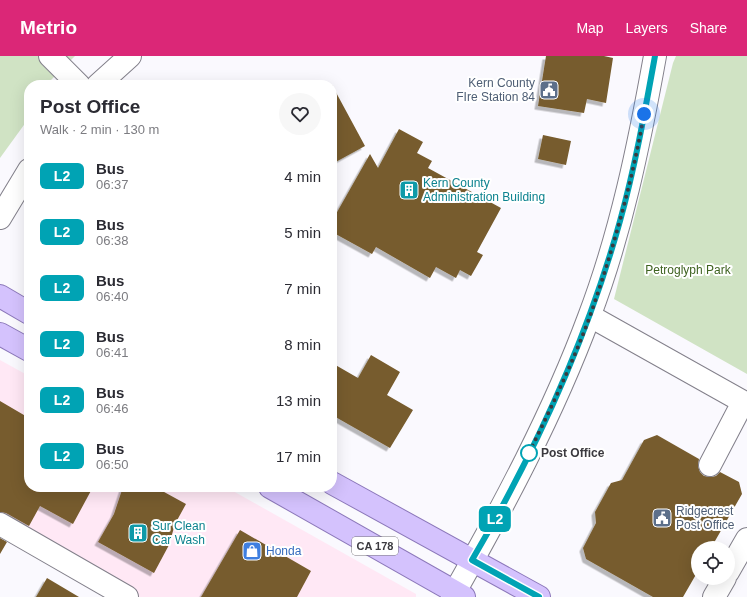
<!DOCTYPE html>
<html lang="en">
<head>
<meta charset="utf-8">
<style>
  body { margin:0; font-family:Arial,sans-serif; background:#f7f7f7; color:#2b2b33; height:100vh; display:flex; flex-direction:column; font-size:15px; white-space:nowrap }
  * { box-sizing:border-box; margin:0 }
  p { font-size:13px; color:#7c7c81 }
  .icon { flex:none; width:22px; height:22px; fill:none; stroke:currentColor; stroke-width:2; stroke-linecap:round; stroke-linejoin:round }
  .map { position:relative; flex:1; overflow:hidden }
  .side { position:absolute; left:24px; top:24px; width:313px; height:412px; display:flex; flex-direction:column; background:#fff; border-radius:16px; box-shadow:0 4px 16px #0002 }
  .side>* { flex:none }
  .badge { padding:0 8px; border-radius:6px; font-size:14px; line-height:26px }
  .buttons { position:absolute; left:691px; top:485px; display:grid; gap:8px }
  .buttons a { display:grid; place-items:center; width:44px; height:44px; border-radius:50%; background:#fff; box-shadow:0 4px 16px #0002; font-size:20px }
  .you { position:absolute; width:20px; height:20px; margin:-10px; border:3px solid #fff; border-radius:50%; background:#1a73e8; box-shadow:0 0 0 6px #1a73e833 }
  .map>.badge { position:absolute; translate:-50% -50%; box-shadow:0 0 0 2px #fff }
  .round { display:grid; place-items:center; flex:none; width:42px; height:42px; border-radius:21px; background:#f7f7f7 }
  .summary { display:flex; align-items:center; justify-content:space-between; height:68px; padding:0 16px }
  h1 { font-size:19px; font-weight:800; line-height:30px }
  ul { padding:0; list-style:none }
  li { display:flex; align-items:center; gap:12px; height:56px; padding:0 16px }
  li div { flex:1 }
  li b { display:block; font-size:15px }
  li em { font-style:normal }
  li .badge { min-width:44px; font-weight:700; text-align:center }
  header { display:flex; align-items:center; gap:24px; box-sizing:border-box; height:56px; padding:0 20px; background:#db2777; color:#fff }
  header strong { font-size:19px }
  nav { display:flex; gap:22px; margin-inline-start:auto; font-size:14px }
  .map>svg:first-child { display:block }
  .commercial { fill:#ffe8f5 }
  .green { fill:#d0e3c4 }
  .building { fill:#775c2d; filter:url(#shadow) }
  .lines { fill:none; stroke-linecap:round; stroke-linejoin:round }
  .minor-casing { stroke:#83808b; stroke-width:24 }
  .major-casing { stroke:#8c78ba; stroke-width:24 }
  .minor { stroke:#fff; stroke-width:22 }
  .major { stroke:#d4c2fd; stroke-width:22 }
  .line-casing { stroke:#fff; stroke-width:9 }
  .line { stroke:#00a3b4; stroke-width:6 }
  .walk { stroke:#3b3a3f; stroke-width:4; stroke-dasharray:0 7.2 }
  .stop-dot { fill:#fff; stroke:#00a3b4; stroke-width:2 }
  .labels { text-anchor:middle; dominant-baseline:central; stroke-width:4; stroke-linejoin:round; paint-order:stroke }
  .shield { fill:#fff; stroke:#767579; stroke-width:1 }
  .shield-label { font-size:11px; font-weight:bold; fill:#3b3a3f }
  .service-label { font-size:12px; fill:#4e5e75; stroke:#fff; text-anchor:end }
  .culture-label { font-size:12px; fill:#0d838f; stroke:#fff; text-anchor:start }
  .park-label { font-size:12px; fill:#3f6321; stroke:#fff }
  .stop-label { font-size:12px; font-weight:bold; fill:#3b3a3f; stroke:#fff; text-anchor:start }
  .shop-label { font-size:12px; fill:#366cbe; stroke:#fff; text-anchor:start }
</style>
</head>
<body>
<header>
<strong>Metrio</strong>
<nav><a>Map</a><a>Layers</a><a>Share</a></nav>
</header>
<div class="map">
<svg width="747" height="541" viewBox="0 0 747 541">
  <defs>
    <filter id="shadow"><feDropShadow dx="-3.5" dy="3.5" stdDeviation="0" flood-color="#0004"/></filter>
  </defs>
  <rect width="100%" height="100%" fill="#faf9fe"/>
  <!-- commercial -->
  <path class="commercial" d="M0,304L29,320V431H226L416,538V541H119L0,474Z"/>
  <!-- green -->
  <path class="green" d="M0,0H75L50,25L53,29H29V62L0,102Z
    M676,0H747V318L614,243L673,7Z"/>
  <!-- building -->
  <path class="building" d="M546,0H604L613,2L606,47L587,43L584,57L538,50Z
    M332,29L365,90L332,108Z
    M399,73L423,86L417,97L432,105L428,112L501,152L477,196L483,199L471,220L460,214L456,222L436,211L430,222L376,191L372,198L332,176V165L370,98L378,112Z
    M543,79L571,85L566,109L538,103Z
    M371,299L400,316L387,339L413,354L390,392L332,359V307L358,322Z
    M0,345L29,362V431H93L73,468L40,450L29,470L6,457L0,456Z
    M657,379L699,403L698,410L700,416L704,420L711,421L716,420L720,416L739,426L742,438L711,492H698V515L683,541H653L586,503L583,492L596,467L595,456L611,427L622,424L644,384Z
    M123,431H155L186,448L175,468L169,489L154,517L98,486L114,458Z
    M240,474L311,515L297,541H201Z
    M0,482L7,486L0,498Z
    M47,522L79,541H36Z"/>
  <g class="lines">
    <defs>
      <path id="minor" d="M50,0L79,29
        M98,29L130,0
        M0,162L29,114
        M590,260L747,348
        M710,409L743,346
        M0,468L127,541
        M728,516L747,483
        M452,541C503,451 553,358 589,261C621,177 639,89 655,0
        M714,541L725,522"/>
      <path id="major" d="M0,240L29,257
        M0,278L29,294
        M332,427L539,541
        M270,431L464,541"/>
    </defs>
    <!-- minor casing -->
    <use href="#minor" class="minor-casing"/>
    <!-- major casing -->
    <use href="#major" class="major-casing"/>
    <!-- minor -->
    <use href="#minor" class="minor"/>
    <!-- major -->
    <use href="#major" class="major"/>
  </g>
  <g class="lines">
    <defs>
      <path id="line" d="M539,541L472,504C534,398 587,284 620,165C635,111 645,55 655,0"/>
    </defs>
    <!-- line casing -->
    <use href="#line" class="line-casing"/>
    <!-- line -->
    <use href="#line" class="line"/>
    <!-- walk -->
    <path class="walk" d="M529,397L526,403C549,356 572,309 590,260C613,194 632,127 644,58"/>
  </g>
  <!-- icons -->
  <defs>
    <symbol id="civic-square" viewBox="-11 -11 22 22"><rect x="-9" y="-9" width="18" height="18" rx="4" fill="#5c6f8a" stroke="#fff"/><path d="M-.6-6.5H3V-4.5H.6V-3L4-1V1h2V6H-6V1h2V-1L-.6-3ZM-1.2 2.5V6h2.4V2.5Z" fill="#fff"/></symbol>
    <symbol id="building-square" viewBox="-11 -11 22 22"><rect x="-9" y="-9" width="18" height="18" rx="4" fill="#0f9aa8" stroke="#fff"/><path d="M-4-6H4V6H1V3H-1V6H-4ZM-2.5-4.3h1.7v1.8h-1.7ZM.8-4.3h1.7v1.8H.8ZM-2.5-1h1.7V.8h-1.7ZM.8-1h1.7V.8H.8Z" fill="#fff"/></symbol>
    <symbol id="shop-square" viewBox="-11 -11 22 22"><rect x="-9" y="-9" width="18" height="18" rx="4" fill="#3f7fe0" stroke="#fff"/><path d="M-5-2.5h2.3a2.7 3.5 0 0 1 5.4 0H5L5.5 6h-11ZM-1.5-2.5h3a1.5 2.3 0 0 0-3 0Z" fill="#fff"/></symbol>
  </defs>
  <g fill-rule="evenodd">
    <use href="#civic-square" x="538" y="23" width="22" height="22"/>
    <use href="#building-square" x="398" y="123" width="22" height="22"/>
    <use href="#civic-square" x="651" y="451" width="22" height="22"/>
    <use href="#building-square" x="127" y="466" width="22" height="22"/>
    <use href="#shop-square" x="241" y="484" width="22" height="22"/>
  </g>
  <!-- markers -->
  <circle class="stop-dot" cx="529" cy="397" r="8"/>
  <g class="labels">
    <!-- shield labels -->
    <rect class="shield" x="352" y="481" width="46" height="18" rx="3"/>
    <g class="shield-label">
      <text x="375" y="490">CA 178</text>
    </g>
    <!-- service labels -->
    <g class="service-label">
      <text x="535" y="27">Kern County<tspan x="535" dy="14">FIre Station 84</tspan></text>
      <text x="676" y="455" text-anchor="start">Ridgecrest<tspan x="676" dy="14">Post Office</tspan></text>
    </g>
    <!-- culture labels -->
    <g class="culture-label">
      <text x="423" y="127">Kern County<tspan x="423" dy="14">Administration Building</tspan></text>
      <text x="152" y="470">Sur Clean<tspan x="152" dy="14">Car Wash</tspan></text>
    </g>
    <!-- park labels -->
    <g class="park-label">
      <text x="688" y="214">Petroglyph Park</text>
    </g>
    <!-- stop labels -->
    <g class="stop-label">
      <text x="541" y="397">Post Office</text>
    </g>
    <!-- shop labels -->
    <g class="shop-label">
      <text x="266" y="495">Honda</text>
    </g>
  </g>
</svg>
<div class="buttons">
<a><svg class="icon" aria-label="locate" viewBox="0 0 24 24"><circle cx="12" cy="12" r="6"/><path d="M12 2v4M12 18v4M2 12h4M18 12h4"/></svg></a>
</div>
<div class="you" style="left:644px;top:58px"></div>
<b class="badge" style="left:495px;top:463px;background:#00a3b4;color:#fff">L2</b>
<section class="side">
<div class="summary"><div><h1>Post Office</h1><p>Walk · 2 min · 130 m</p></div><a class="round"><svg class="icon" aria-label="heart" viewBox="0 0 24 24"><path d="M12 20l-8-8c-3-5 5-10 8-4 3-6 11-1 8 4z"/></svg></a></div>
<ul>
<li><span class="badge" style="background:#00a3b4;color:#fff">L2</span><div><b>Bus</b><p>06:37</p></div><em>4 min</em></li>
<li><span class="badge" style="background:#00a3b4;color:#fff">L2</span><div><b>Bus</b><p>06:38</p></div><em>5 min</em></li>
<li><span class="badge" style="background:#00a3b4;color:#fff">L2</span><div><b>Bus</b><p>06:40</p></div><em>7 min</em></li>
<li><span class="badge" style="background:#00a3b4;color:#fff">L2</span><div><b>Bus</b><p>06:41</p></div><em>8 min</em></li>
<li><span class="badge" style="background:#00a3b4;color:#fff">L2</span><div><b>Bus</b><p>06:46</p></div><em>13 min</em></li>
<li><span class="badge" style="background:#00a3b4;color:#fff">L2</span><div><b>Bus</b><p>06:50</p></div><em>17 min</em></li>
</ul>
</section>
</div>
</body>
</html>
